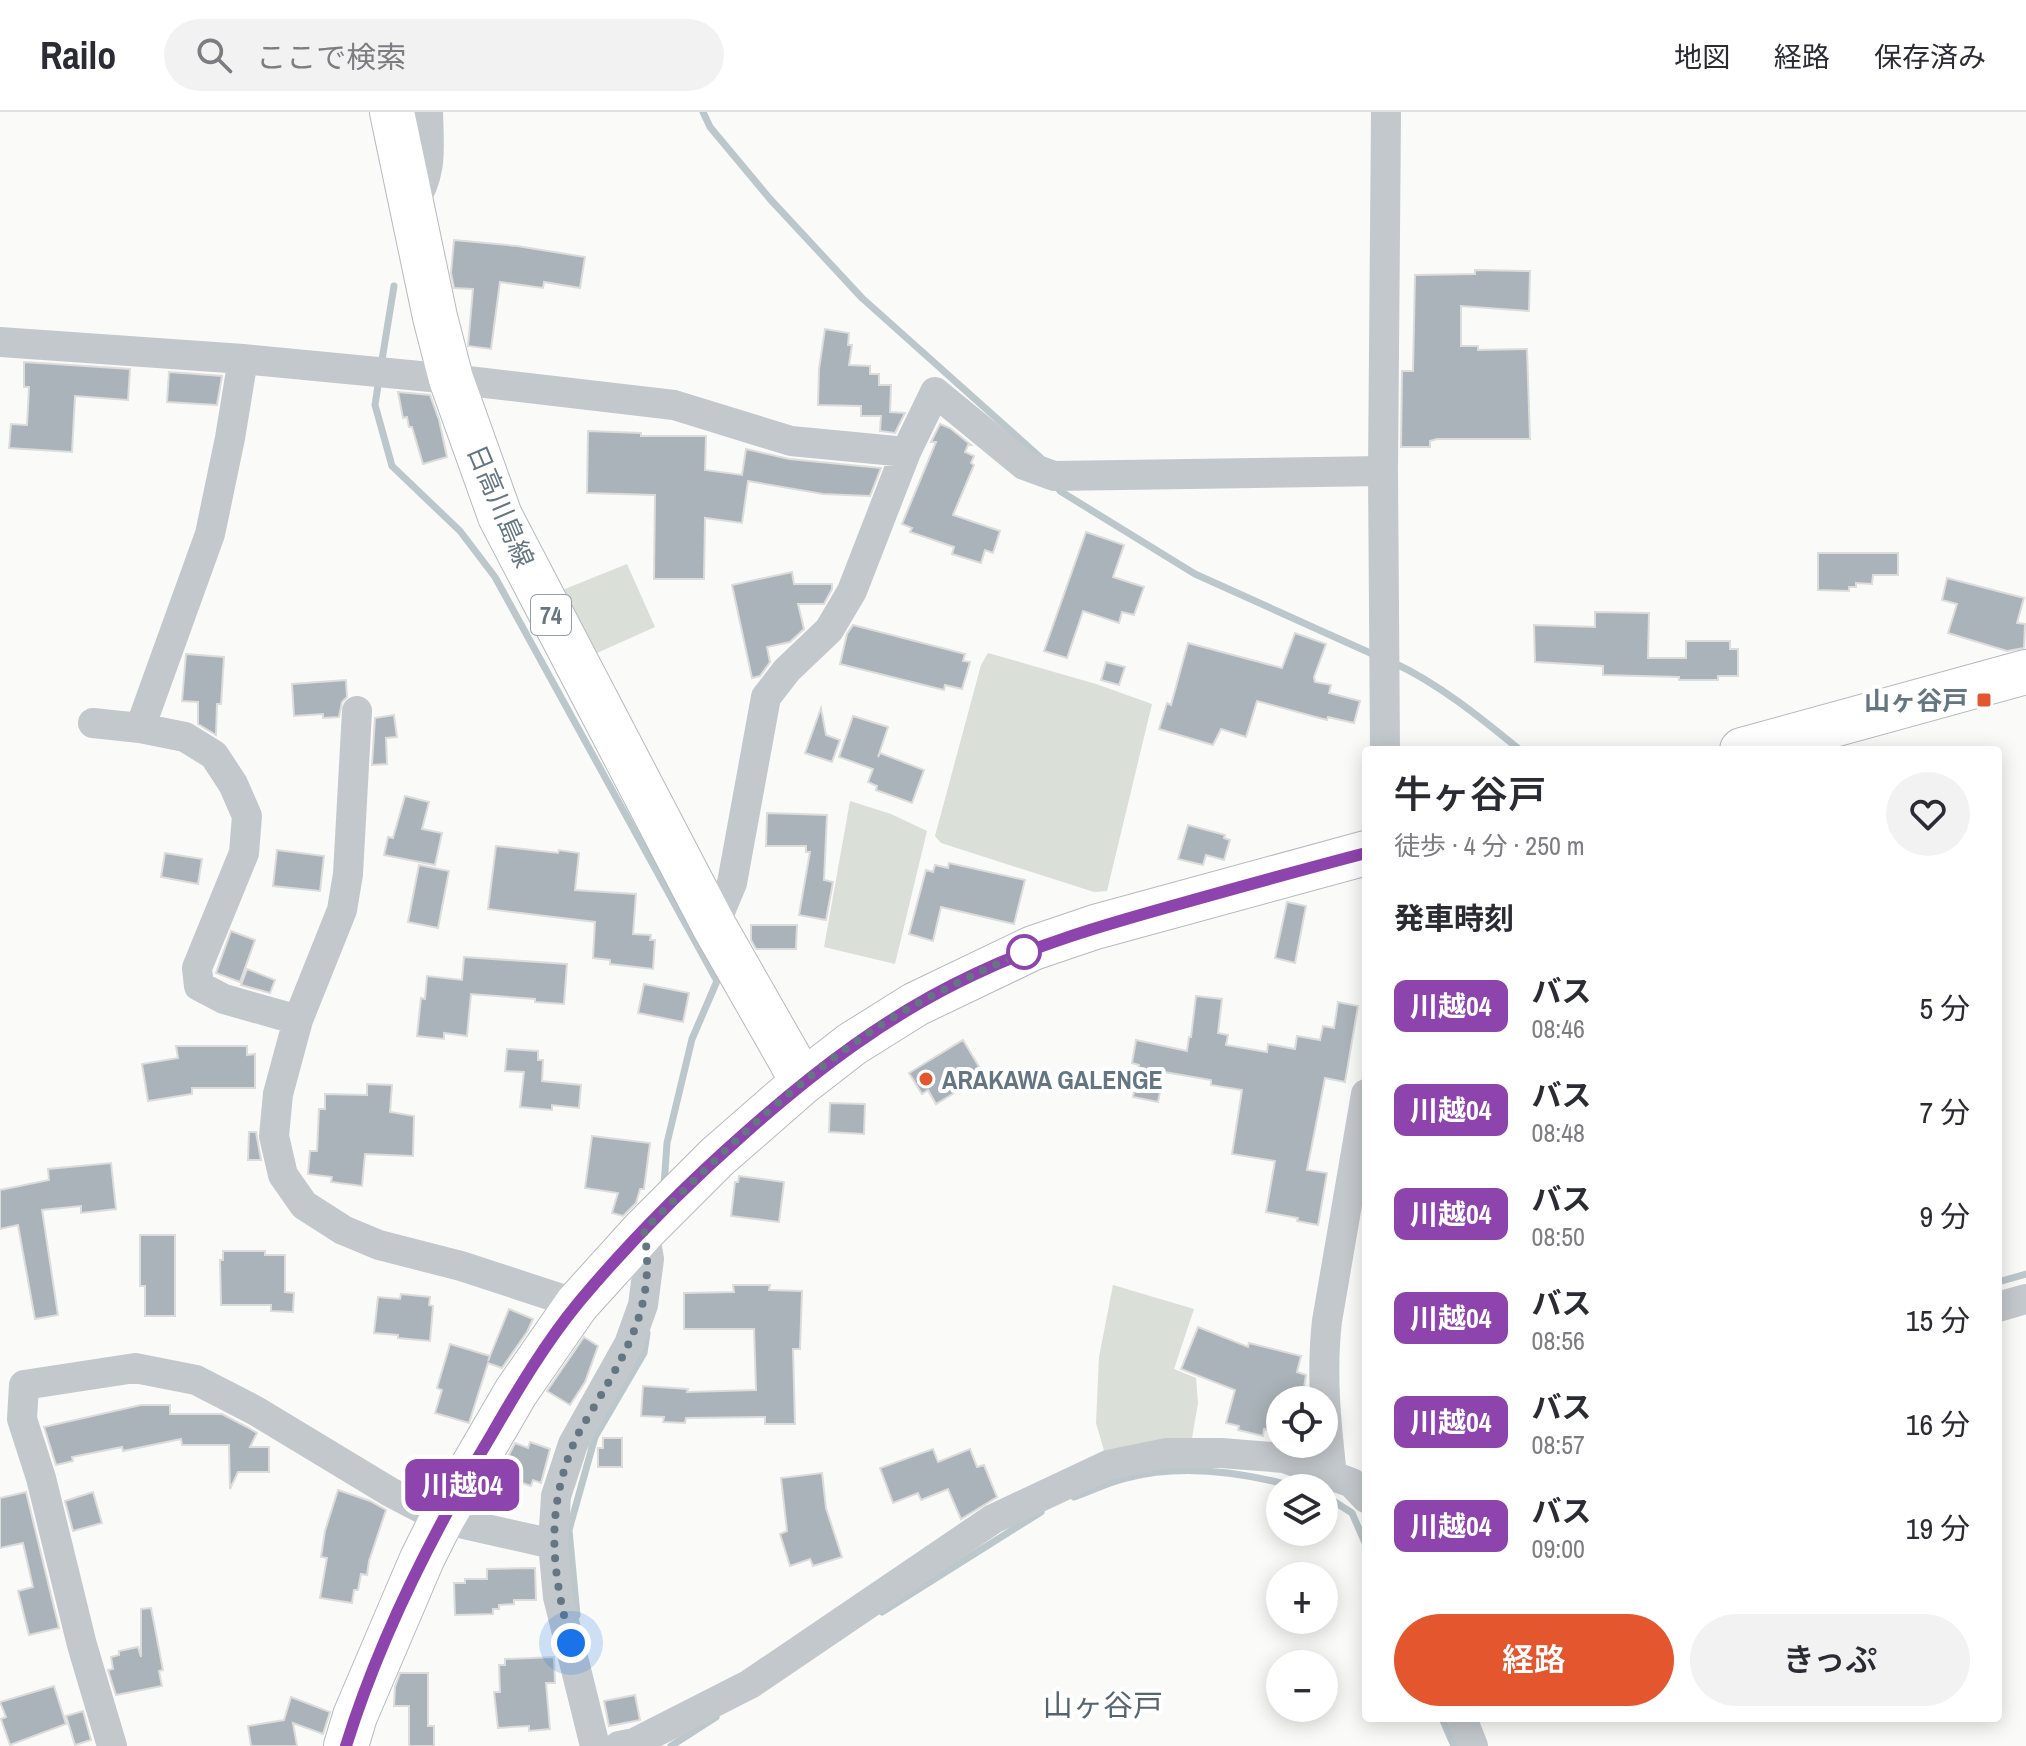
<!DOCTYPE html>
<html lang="ja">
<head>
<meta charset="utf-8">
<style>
  body { margin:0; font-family:"Archivo Narrow","Noto Sans JP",sans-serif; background:#f2f2f3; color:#2b2b33; height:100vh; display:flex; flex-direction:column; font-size:30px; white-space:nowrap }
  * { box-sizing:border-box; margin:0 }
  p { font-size:26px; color:#7c7c81 }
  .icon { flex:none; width:44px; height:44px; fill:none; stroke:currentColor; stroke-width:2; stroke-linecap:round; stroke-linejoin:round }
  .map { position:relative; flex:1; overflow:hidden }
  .panel { position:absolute; left:1362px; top:634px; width:640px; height:976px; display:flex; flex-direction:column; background:#fff; border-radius:8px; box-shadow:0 4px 20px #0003 }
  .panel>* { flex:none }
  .badge { padding:0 16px; border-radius:12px; font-size:28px; line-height:52px }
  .controls { position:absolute; left:1266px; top:1274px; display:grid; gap:16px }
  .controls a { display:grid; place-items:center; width:72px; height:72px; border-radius:50%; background:#fff; box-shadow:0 4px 20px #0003; font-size:40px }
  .you { position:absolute; width:40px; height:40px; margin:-20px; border:6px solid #fff; border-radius:50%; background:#1a73e8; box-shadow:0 0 0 12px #1a73e833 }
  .map>.badge { position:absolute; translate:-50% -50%; box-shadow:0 0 0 4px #fff }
  h2 { padding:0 32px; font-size:30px; line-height:72px }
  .round { display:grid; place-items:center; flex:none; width:84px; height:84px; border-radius:42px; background:#f2f2f3 }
  .summary { display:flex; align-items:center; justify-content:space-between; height:136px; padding:0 32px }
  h1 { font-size:38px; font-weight:600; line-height:60px }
  .primary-button { display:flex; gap:16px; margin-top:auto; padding:16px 32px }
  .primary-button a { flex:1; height:92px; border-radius:48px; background:#e4572e; color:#fff; font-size:32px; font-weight:600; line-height:92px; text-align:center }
  .primary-button a+a { background:#f2f2f3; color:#2b2b33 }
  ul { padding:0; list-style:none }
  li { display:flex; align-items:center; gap:24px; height:104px; padding:0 32px }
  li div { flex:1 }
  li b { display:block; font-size:30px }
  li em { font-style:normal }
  li .badge { min-width:88px; font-weight:700; text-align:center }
  header { display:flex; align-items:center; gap:48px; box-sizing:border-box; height:112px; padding:0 40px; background:#fff; border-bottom:2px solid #e1e1e2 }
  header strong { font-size:38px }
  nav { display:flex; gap:44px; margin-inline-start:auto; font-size:28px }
  .search { width:560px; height:72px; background:#f2f2f3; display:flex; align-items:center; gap:20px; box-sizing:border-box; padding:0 28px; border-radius:44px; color:#7c7c81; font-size:30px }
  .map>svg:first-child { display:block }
  .green { fill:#dadfd7 }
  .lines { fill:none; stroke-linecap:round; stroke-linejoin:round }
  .stream { stroke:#bbc7cb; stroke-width:7 }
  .building { fill:#aab3b9; stroke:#dcdcda; stroke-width:2 }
  .primary-casing { stroke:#b5babe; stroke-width:46 }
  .street { stroke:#c3c8cc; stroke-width:30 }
  .primary { stroke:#fff; stroke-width:44 }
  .line-casing { stroke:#fff; stroke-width:18 }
  .line { stroke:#8e44ad; stroke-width:12 }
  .walk { stroke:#657683; stroke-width:8; stroke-dasharray:0 14.4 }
  .poi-dot { fill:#e4572e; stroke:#fff; stroke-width:3 }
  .stop-dot { fill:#fff; stroke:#8e44ad; stroke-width:4 }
  .labels { text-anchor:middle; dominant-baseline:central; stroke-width:8; stroke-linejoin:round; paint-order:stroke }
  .shield { fill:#fff; stroke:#939fa8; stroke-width:2 }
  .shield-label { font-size:24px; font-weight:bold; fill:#657683 }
  .street-label { font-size:26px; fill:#657683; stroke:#fff }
  .poi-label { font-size:26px; font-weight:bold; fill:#657683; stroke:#fff; text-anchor:end }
  .quarter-label { font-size:30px; fill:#57646e; stroke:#fff }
</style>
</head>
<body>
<header>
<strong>Railo</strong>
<div class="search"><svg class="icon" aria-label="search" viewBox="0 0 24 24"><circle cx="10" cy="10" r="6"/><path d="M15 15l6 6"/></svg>ここで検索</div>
<nav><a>地図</a><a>経路</a><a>保存済み</a></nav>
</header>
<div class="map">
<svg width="2026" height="1634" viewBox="0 0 2026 1634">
  <rect width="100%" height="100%" fill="#fafaf8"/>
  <!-- green -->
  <path class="green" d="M627,452L655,515L588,545L555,481Z
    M988,541L1096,572L1152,592L1107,779L1094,780L941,731L935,724L981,553Z
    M850,689L891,702L927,719L895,852L824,835Z
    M1113,1173L1194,1197L1174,1257L1196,1266L1198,1291L1191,1332L1105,1342L1096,1311L1099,1245Z"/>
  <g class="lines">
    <!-- stream -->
    <path class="stream" d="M703,0L710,15L770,87L862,186L1041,346
      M381,254L394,174
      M379,267L375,293L392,354L460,419L495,465L717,869L692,927L667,1031L664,1074
      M1055,371L1060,379L1195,462L1377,544
      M1392,550C1438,571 1481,606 1520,638
      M1998,1170L2026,1162
      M1324,1383L1352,1401L1366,1433
      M1074,1385C1091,1379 1109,1370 1126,1366C1183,1351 1244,1360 1299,1376
      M882,1500L1041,1400
      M577,1503L569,1418L595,1325L644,1241L647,1221
      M1442,1606L1454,1634
      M671,1634L716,1605"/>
  </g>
  <!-- building -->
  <path class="building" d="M454,128L517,134L585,145L580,176L544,170L543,176L500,170L491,237L468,234L473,177L454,176L451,161Z
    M1475,158L1530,159L1529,199L1461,194V234H1478V238L1527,237L1530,327H1437L1430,329V335H1401L1402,259H1413L1415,163L1475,162Z
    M825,217L849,221L848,233H852L849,253L870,254V262H879V273H891L890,300L905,301L895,321L880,319L881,304H861V294L818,293L819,257Z
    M24,250L130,257L128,288L75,284L72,340L9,336L11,312L27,313L29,275H24Z
    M169,260L222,264L217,293L167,290Z
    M398,280L430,283L439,308L447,345L423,352L412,315H409L407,305L403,306Z
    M940,312L950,316L971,333H968L965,340L974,344L971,351L974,353L953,403L1000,419L993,441L985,438L981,451L952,442L954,435L910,420L912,416L902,412L936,330H931Z
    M588,319L641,321V324H706L705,358L742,363L746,337L789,347L881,356L870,384L823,382L748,369L742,411L705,406L704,467H654L655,383L587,381Z
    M1086,420L1124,433L1113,465L1144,475L1134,503L1122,500L1119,511L1083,499L1067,546L1044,539Z
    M1818,441H1898V463H1873L1872,472L1856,471V475H1849V479L1818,478Z
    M792,460L794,472H832V477L824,492H798L804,517L790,530L767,535L770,550L760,564L752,566L732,473Z
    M1947,466L2024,486L2017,511L2025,512L2024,536L2007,539L1948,521L1957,492L1942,488Z
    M1595,500L1649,501L1648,546H1686V529H1730V537H1738V564H1718V568H1679V565L1603,563V554L1535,550L1534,513L1595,515Z
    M853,513L965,542L963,549L970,550L962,577L945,573L944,578L840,552L847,522Z
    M1295,521L1326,532L1314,565L1315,570L1331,573L1329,581L1360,589L1354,611L1328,605L1327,608L1257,589L1246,625L1221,617L1213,633L1159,617L1167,591L1171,593L1188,531L1282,556Z
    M186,542L224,545L221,592H217L216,623L198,612V590L182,589Z
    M1106,550L1125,555L1119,573L1101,568Z
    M346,568L347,585L342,590L339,605L323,606V602L294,604L292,572Z
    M821,596L826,623L840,628L832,650L805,641Z
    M394,603L397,625L386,626L387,652L372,653L375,606Z
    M853,604L888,615L878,645L880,641L924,658L912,691L876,678L877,674L868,670L873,657L839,645Z
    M405,684L429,690L422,717L442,721L435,753L384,743L388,725L393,726Z
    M767,701L827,703L824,768L833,770L826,808L799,803L810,740H806V734H766Z
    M1188,713L1225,723L1224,726L1230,728L1224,748L1206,743L1203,753L1178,747Z
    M496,734L558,741L559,738L579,741L575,778L636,782L633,822L651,823L650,828H655L653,857L610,852V848L593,846L595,810L488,797Z
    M277,738L324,744L320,779L273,774Z
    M165,741L202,747L198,772L161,765Z
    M949,751L1025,768L1014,812L941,795L933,829L909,822L926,758L933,760L935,753L948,756Z
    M419,753L449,759L438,816L408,810Z
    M1287,790L1306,794L1295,851L1275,846Z
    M751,813H797L796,837H756L751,828Z
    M231,819L255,828L240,870L216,861Z
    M464,845L567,852L564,892L535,890V887L471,882L467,924L444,921V927L417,924L421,886L425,887L427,864L462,868Z
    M247,857L275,868L270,881L241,873Z
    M644,872L689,881L683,910L638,901Z
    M1196,884L1222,887L1218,921L1228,923L1226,933L1267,940L1268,932L1295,937L1297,924L1320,928L1323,914L1334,916L1338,890L1358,894L1345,970L1325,966L1307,1058L1327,1061L1318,1113L1297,1109L1298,1106L1266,1100L1275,1049L1232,1042L1242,978L1211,973V968L1164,960L1158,990L1133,985L1139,953L1132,951L1136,928L1187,939L1189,925H1191Z
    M963,928L984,963L936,992L928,978L922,982L909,961Z
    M176,934H247V943L255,942V976H192V982L148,989L142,952L178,946Z
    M507,937L538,939V948H543L542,969L581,973L579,996L552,993V998L520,995L524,960L505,959Z
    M367,972L392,973L390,1000L414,1004L413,1044L365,1042L362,1074L331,1070L332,1065L308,1062L310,1039H317L319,997H325V982L367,983Z
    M830,991L865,992L864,1022L829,1020Z
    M249,1020H256L261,1048H248Z
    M592,1024L650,1031L644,1077H640L636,1091L623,1104L612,1101L618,1081L585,1076Z
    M111,1051L116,1097L81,1101V1094L42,1098L58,1203L35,1207L18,1113L0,1117V1078L49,1068L48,1057Z
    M739,1064L784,1070L779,1110L731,1104L735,1070H738Z
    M140,1123H175V1204H145V1174H140Z
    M223,1139H265V1143H285V1180L294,1181L293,1200L271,1199V1193H221L220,1148H223Z
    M733,1173H770L769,1178L802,1179L800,1237H793L795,1312H765V1305L686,1306L685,1311L663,1310L664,1305L641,1304L643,1274L688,1277L687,1280L756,1278L754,1217H684V1181L734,1180Z
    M401,1182L430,1185L429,1193L433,1194L430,1229L398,1226V1223L374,1221L378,1185L400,1187Z
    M509,1197L533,1207L527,1220L502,1256L488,1251L469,1311L435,1301L442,1278L437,1276L450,1232L490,1244L488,1249Z
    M1198,1215L1248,1235L1249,1231L1301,1244L1297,1260L1306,1263L1302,1288H1280V1321L1264,1317L1263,1324L1238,1318L1239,1314L1226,1311L1235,1278L1181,1257Z
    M584,1225L598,1234L585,1270L570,1293L547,1279Z
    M141,1293H170V1302H222L247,1315L257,1321L250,1335H269V1360H238L230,1377L229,1333H182L181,1327L123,1339L122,1335L72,1345L73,1349L56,1353L44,1315Z
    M603,1326H622V1355H598V1336H603Z
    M530,1330L550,1337L541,1371L533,1368L531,1374L499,1363L515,1331L528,1336Z
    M933,1337L938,1350L970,1337L977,1355L984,1353L997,1385L961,1407L948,1377L921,1388L918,1381L893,1391L880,1356Z
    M822,1361L826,1396L842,1445L813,1454L810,1447L790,1454L780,1422L787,1419L781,1366Z
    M338,1378L370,1389L386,1398L369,1449L367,1463L361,1462L358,1478H354L352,1491L320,1486L327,1446L321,1445L325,1419Z
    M26,1380L59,1516L29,1523L18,1479L33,1475L23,1431L0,1436V1386Z
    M93,1380L102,1411L73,1419L65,1389Z
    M535,1456L536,1488H514V1492L499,1493V1497H493V1502L455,1503L454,1471H465V1467H487V1457Z
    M151,1496L163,1558L159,1559L162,1574L116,1583L108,1558L113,1557L111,1545L119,1543V1539L138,1535L141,1545V1497Z
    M554,1545L555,1571H546L550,1617L529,1619V1614L498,1616L494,1580H500L499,1553H505V1547Z
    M400,1561H428V1614H434V1634H409V1594H394L395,1575Z
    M54,1574L66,1612L10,1633L1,1607L6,1605L0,1590Z
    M635,1583L640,1608L609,1614L604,1589Z
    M291,1585L330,1600L323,1622L293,1611L297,1634H251L248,1614L284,1608Z
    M83,1599L91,1628L75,1633L66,1604Z"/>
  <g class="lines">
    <defs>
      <path id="primary" d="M392,0L435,205L451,267L500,404L714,814L803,970
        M1742,638L2026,560
        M346,1634L355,1604L422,1447L442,1407L516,1280L577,1192L644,1118L717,1045L803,970L852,932L916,892L1033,836L1095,815L1366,741"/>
    </defs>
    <!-- primary casing -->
    <use href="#primary" class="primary-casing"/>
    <!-- street -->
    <path class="street" d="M412,93C433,61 429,37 428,0
      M0,230L243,247L451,267L674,293L791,329L906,340
      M357,599L348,762L342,798L298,908L278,982L274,1024L283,1063L304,1093L343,1118L379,1133L461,1154L577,1192
      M93,611L140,616L185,625L214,643L233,672L247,704L244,741L197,856L199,874L224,887L298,908
      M140,616L210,422L230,326L243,247
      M1385,638L1383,359L1386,0
      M714,814L732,771L766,585L787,558L829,518L852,479L906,340L935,280L1024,353L1054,364L1383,359
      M1998,1195L2026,1187
      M1332,1363C1326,1311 1321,1261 1327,1209L1366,982
      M1462,1606L1473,1634
      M112,1634L82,1533L41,1366L22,1307L24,1273L135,1256L196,1268L256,1299L390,1380L442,1407L553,1432
      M595,1634L558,1485L553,1432L556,1384L573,1332L629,1232L643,1193L649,1147L644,1118
      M619,1634L634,1631L750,1572L993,1407L1108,1353L1167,1341H1221L1284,1346L1352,1371L1366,1386"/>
    <!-- primary -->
    <use href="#primary" class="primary"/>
  </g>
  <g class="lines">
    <defs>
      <path id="line" d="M346,1634C380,1524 433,1420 492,1322C518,1277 546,1230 579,1190C630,1129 686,1073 745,1021C816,958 889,902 975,862C1038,832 1104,813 1172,794C1236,776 1301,758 1366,741"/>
    </defs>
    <!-- line casing -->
    <use href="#line" class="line-casing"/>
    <!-- line -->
    <use href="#line" class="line"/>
    <!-- walk -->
    <path class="walk" d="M571,1531C552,1461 545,1402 573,1333C579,1318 589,1304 597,1290C631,1232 656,1188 644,1118C709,1053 775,988 850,934C906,893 970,864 1033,836L1024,840"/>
  </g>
  <!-- markers -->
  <g class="poi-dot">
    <rect x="1976" y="580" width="16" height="16" rx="4"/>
    <circle cx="926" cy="967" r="8"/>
  </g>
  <circle class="stop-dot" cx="1024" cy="840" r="16"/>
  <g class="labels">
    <!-- shield labels -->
    <rect class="shield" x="531" y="483" width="40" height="40" rx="6"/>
    <g class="shield-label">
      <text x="551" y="503">74</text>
    </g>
    <!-- street labels -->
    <g class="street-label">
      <text transform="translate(501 394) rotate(67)">日高川島線</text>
    </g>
    <!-- poi labels -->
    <g class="poi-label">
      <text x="1968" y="588">山ヶ谷戸</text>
      <text x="942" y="967" text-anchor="start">ARAKAWA GALENGE</text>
    </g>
    <!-- quarter labels -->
    <g class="quarter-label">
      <text x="1103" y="1593">山ヶ谷戸</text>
    </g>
  </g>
</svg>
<div class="controls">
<a><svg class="icon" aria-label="locate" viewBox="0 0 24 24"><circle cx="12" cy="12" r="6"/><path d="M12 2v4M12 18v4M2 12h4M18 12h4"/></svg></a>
<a><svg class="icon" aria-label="layers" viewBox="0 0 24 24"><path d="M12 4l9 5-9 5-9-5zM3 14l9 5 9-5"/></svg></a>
<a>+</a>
<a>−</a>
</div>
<div class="you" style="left:571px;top:1531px"></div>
<b class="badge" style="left:462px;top:1373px;background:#8e44ad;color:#fff">川越04</b>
<section class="panel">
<div class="summary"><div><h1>牛ヶ谷戸</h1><p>徒歩 · 4 分 · 250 m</p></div><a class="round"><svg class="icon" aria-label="heart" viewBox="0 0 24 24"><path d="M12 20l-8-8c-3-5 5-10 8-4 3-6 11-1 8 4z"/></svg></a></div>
<h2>発車時刻</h2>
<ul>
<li><span class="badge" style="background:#8e44ad;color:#fff">川越04</span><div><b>バス</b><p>08:46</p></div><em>5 分</em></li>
<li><span class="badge" style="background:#8e44ad;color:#fff">川越04</span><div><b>バス</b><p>08:48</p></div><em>7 分</em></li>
<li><span class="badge" style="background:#8e44ad;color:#fff">川越04</span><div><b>バス</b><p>08:50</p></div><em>9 分</em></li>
<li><span class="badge" style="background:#8e44ad;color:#fff">川越04</span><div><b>バス</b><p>08:56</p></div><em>15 分</em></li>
<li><span class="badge" style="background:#8e44ad;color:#fff">川越04</span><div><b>バス</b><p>08:57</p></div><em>16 分</em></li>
<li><span class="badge" style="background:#8e44ad;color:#fff">川越04</span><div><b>バス</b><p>09:00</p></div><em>19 分</em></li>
</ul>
<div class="primary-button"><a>経路</a><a>きっぷ</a></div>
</section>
</div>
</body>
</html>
